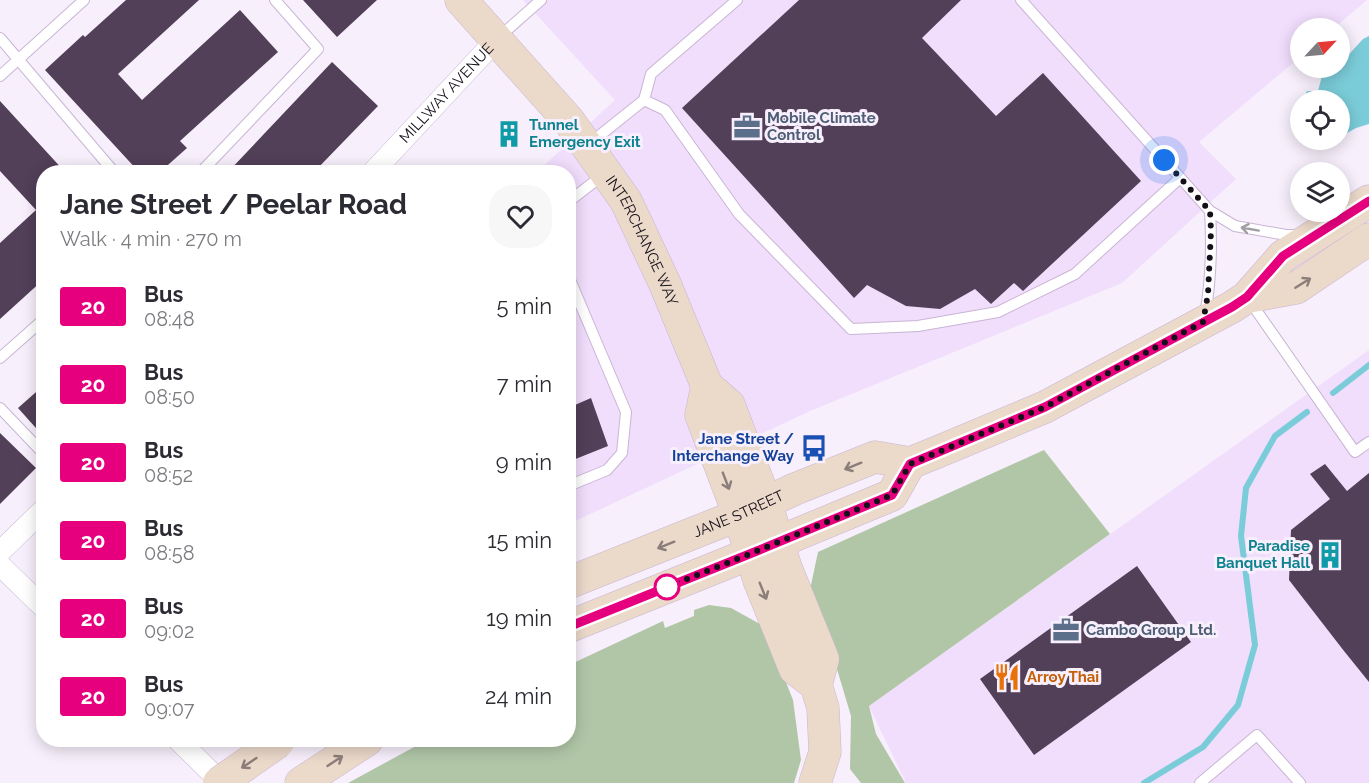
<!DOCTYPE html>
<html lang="en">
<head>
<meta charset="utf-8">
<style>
  body { margin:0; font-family:Raleway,sans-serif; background:#f7f7f7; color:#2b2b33; height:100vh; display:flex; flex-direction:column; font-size:22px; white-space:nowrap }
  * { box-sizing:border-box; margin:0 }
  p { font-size:20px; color:#7c7c81 }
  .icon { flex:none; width:33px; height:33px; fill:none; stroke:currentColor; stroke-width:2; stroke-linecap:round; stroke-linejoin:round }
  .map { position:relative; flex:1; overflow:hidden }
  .drawer { position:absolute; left:36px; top:165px; width:540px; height:582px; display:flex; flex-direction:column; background:#fff; border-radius:24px; box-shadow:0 3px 15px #0003 }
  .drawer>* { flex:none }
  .badge { padding:0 12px; border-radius:4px; font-size:21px; line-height:39px }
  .needle { width:39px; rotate:64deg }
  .controls { position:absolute; left:1290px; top:18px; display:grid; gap:12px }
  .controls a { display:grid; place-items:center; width:60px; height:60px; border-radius:50%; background:#fff; box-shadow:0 3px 15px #0003; font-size:30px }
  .you { position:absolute; width:30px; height:30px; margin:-15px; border:4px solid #fff; border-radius:50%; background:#1a73e8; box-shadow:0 0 0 9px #1a73e833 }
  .map>.badge { position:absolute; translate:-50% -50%; box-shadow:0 0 0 3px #fff }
  .round { display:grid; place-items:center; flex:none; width:63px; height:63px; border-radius:24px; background:#f7f7f7 }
  .summary { display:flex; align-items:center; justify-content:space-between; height:102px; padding:0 24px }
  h1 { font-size:28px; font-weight:700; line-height:45px }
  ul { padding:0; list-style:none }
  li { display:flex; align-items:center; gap:18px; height:78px; padding:0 24px }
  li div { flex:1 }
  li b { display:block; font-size:22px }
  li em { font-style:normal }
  li .badge { min-width:66px; font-weight:700; text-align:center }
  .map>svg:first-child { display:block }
  .built { fill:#f1ddfc }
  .green { fill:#b1c6a7 }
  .water { fill:#7bccd9 }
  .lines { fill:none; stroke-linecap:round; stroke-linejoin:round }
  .stream { stroke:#7bccd9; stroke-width:6 }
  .building { fill:#523f58 }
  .lane-casing { stroke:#c9b5d4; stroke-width:12 }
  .street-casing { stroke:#c9b5d4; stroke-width:22 }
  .secondary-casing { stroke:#c9b5d4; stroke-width:33 }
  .lane { stroke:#fff; stroke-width:10 }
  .street { stroke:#fff; stroke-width:21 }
  .secondary { stroke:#ebd9ca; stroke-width:32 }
  .secondary-bridge-casing { stroke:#c9b5d4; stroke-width:33; stroke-linecap:butt }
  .secondary-bridge { stroke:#ebd9ca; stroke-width:32 }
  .oneway { stroke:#a19fa3 }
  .oneway2 { stroke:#8b7e7a }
  .line-casing { stroke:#fff; stroke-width:14 }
  .line { stroke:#e6007e; stroke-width:9 }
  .walk { stroke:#150f19; stroke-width:6; stroke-dasharray:0 10.8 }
  .stop-dot { fill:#fff; stroke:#e6007e; stroke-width:3 }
  .labels { text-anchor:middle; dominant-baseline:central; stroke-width:6; stroke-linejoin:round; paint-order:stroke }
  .street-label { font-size:15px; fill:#150f19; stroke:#f7effb }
  .service-label { font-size:15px; font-weight:bold; fill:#4e5e75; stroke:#f7effb; text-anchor:start }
  .culture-label { font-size:15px; font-weight:bold; fill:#0d838f; stroke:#f7effb; text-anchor:start }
  .transit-label { font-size:15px; font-weight:bold; fill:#164399; stroke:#f7effb; text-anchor:end }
  .food-label { font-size:15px; font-weight:bold; fill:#c56008; stroke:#f7effb; text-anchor:start }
</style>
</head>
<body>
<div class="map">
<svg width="1369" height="783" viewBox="0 0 1369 783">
  <rect width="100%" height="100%" fill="#f7effb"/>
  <!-- built -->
  <path class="built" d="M523,0H1367L1334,28H1300V57L1199,142L1236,179L1122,283L810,411L569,524L568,172H537L615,100Z
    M1369,350V783H906L869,706Z"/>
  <!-- green -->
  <path class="green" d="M1044,450L1110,534L869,706L876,734L905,783H861L850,769L851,716L837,669L804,587L811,585L818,552Z
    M709,605L731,608L760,624L776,657L793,700L801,760L794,783H348L427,740H568L569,665L663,621L665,628L694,616V610Z"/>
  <!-- water -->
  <path class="water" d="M1369,36V124L1356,128L1340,137V100H1303L1307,91H1318L1323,72L1329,68H1340V63L1342,62L1363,39Z"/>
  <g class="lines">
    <!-- stream -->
    <path class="stream" d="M1333,393L1369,365
      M1144,783L1203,747L1238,705L1255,645L1241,536L1246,488L1275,436L1307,412"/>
  </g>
  <!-- building -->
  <path class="building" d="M126,0H199L118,74L142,100L240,10L278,52L180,141L187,148L160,172H139L45,70L83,35L85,37Z
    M303,0H377L337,37Z
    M799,0H961L922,38L996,116L1043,73L1141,181L1023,291L1014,283L991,304L975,289L940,309L906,306L867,285L854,298L682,108Z
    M332,62L378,106L314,172H228Z
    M0,101L65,172H44V279L0,319V243L36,210L0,171Z
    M44,385V437L18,408Z
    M591,398L608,446L568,462V408Z
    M0,433L36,468L0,504Z
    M1325,464L1347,491L1369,473V682L1344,651L1289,580L1291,530L1330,499L1310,474Z
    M1137,566L1191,642L1034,755L980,679Z"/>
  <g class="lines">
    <defs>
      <path id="lane" d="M1021,0L1210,211L1235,226L1286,235H1299
        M0,38L114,172
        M498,38L541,0
        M0,76L84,0
        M644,100L665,110L739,214L851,329L918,326L998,312L1075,274L1180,178
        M589,144L644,100L651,74L737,0
        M201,172L318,49L275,0
        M568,202L603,175
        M568,275L626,412L622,453L607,470L568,486
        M1249,300L1355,452L1369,442
        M1205,315C1211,281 1212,245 1210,211
        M0,358L44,319
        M0,408L44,454
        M1200,783L1257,735L1300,783"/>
      <g id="street">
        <path id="s1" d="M373,172L497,39"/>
        <path d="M0,552L44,509"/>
        <path d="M0,565L44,608"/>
        <path d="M178,740L222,783"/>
      </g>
      <g id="secondary">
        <path id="s2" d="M461,0L569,121L626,201L665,284L707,386L729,405L766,503L786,568L823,659L816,685"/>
        <path d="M1247,297L1296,288L1369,239"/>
        <path d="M707,386L701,415L739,515L759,580L795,669L816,685L823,708L825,752L815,783"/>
        <path id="s3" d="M568,583L739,515L795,489L875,457L910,463L935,453L1045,407L1232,307L1247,297L1283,256L1369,201"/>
        <path d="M568,627L752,553L892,495L910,463"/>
        <path d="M301,783L367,740"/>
      </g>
    </defs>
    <!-- lane casing -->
    <use href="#lane" class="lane-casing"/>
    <!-- street casing -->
    <use href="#street" class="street-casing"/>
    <!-- secondary casing -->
    <use href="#secondary" class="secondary-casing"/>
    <!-- lane -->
    <use href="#lane" class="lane"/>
    <!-- street -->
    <use href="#street" class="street"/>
    <!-- secondary -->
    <use href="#secondary" class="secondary"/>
    <defs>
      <path id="secondary-bridge" d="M219,783L278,742"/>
    </defs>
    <!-- secondary-bridge casing -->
    <use href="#secondary-bridge" class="secondary-bridge-casing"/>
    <!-- secondary-bridge -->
    <use href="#secondary-bridge" class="secondary-bridge"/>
  </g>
  <!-- one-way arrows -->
  <defs><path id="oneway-shaft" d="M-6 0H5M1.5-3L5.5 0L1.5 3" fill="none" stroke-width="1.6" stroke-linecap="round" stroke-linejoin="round" transform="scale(1.5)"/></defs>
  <use class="oneway" href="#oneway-shaft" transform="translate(1250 229) rotate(-170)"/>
  <g class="oneway2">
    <use href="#oneway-shaft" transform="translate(1303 283) rotate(-32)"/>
    <use href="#oneway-shaft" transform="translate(853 466) rotate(158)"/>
    <use href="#oneway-shaft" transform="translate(726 481) rotate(69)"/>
    <use href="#oneway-shaft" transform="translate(666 545) rotate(158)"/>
    <use href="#oneway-shaft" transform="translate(763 591) rotate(68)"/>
    <use href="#oneway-shaft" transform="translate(335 761) rotate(-33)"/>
    <use href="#oneway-shaft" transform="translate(249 763) rotate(146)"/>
  </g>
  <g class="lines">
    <defs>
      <path id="line" d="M568,627L752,553L892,495L910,464L1045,407L1232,307L1247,297L1283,256L1369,201"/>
    </defs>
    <!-- line casing -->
    <use href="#line" class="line-casing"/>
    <!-- line -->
    <use href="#line" class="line"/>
    <!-- walk -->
    <path class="walk" d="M667,587L752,553L892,495L910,464L1045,407L1203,322L1208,294L1211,231L1210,211L1164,160"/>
  </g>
  <!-- icons -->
  <defs>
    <symbol id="office-bare" viewBox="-9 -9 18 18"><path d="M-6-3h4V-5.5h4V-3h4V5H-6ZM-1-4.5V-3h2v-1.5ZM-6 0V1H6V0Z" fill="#5c6f8a" stroke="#f7effb" stroke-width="2.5" paint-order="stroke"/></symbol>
    <symbol id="building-bare" viewBox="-9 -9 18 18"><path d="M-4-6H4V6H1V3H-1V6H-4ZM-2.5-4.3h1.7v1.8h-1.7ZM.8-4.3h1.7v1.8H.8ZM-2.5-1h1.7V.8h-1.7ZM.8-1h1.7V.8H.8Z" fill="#0f9aa8" stroke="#f7effb" stroke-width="2.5" paint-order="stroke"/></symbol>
    <symbol id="bus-bare" viewBox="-9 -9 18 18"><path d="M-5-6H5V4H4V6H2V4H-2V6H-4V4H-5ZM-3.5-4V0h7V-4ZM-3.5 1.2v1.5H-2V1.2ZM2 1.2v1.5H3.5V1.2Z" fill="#1a4fb4" stroke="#f7effb" stroke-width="2.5" paint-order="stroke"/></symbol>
    <symbol id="restaurant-bare" viewBox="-9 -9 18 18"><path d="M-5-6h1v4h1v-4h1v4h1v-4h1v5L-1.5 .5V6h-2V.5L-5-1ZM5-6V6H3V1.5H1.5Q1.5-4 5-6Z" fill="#e8710a" stroke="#f7effb" stroke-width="2.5" paint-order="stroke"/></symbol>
  </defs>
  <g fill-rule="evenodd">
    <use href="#office-bare" x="728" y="108" width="38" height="38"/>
    <use href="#building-bare" x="490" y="115" width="38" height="38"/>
    <use href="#bus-bare" x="795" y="429" width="38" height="38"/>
    <use href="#building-bare" x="1311" y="536" width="38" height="38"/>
    <use href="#office-bare" x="1047" y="611" width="38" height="38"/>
    <use href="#restaurant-bare" x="988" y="658" width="38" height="38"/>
  </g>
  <!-- markers -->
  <circle class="stop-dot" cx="667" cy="587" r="12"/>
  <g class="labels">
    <!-- street labels -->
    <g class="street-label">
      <text stroke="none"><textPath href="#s1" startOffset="108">MILLWAY AVENUE</textPath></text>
      <text stroke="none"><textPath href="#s2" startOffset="303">INTERCHANGE WAY</textPath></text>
      <text stroke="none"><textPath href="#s3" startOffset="184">JANE STREET</textPath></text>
    </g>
    <!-- service labels -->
    <g class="service-label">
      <text x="767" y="118">Mobile Climate<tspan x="767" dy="17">Control</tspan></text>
      <text x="1086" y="630">Cambo Group Ltd.</text>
    </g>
    <!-- culture labels -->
    <g class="culture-label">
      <text x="529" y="125">Tunnel<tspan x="529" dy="17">Emergency Exit</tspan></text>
      <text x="1310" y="546" text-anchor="end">Paradise<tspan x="1310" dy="17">Banquet Hall</tspan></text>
    </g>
    <!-- transit labels -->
    <g class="transit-label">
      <text x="794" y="439">Jane Street /<tspan x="794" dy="17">Interchange Way</tspan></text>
    </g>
    <!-- food labels -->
    <g class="food-label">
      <text x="1027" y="677">Arroy Thai</text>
    </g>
  </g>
</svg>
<div class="controls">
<a><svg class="needle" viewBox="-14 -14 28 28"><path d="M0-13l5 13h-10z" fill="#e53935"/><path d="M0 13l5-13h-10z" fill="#7c7c81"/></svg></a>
<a><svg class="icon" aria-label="locate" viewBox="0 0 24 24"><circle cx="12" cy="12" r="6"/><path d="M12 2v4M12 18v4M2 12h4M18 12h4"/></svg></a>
<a><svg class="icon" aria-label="layers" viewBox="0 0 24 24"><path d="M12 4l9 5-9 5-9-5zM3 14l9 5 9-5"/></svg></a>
</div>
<div class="you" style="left:1164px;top:160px"></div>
<section class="drawer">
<div class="summary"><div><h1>Jane Street / Peelar Road</h1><p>Walk · 4 min · 270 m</p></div><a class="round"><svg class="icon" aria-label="heart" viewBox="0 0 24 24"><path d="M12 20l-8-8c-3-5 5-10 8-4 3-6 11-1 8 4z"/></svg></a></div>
<ul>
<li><span class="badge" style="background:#e6007e;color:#fff">20</span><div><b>Bus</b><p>08:48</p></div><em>5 min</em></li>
<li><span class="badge" style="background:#e6007e;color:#fff">20</span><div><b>Bus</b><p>08:50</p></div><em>7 min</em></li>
<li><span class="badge" style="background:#e6007e;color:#fff">20</span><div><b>Bus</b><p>08:52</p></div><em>9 min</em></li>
<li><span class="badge" style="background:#e6007e;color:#fff">20</span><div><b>Bus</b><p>08:58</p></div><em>15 min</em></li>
<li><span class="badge" style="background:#e6007e;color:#fff">20</span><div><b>Bus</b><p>09:02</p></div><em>19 min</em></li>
<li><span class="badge" style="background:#e6007e;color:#fff">20</span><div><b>Bus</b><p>09:07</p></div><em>24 min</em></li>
</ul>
</section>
</div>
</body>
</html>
